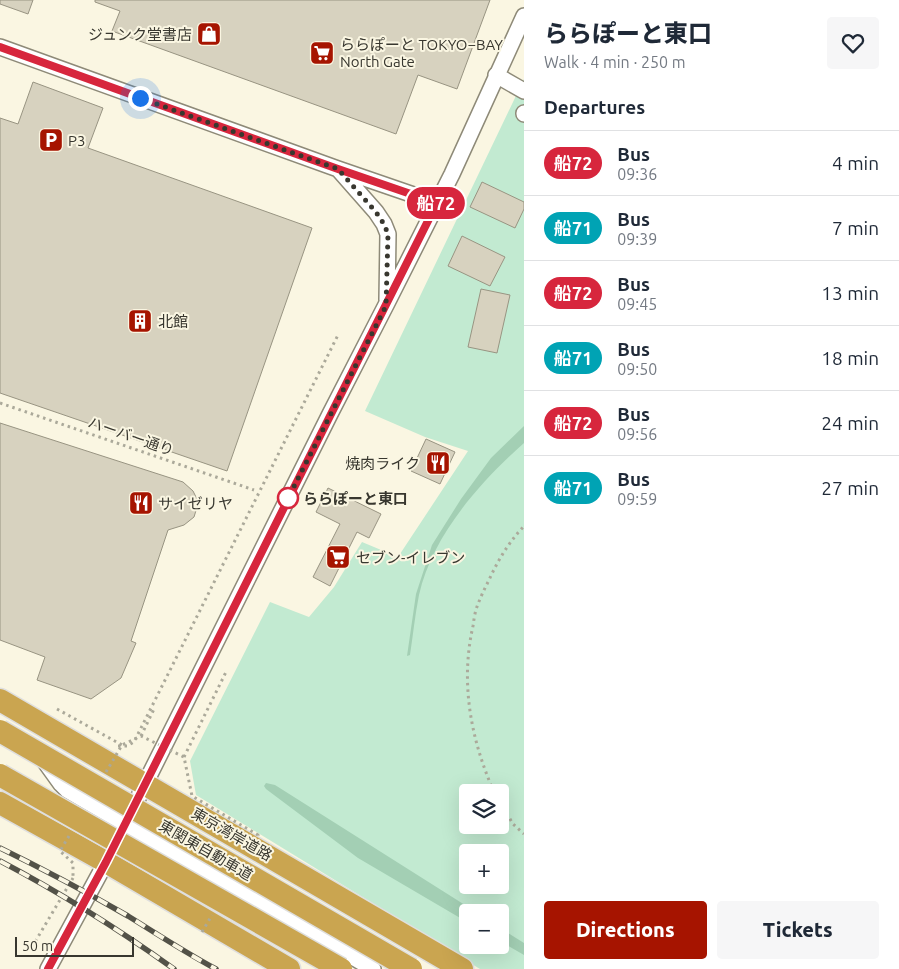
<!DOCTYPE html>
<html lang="en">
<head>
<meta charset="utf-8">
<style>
  body { margin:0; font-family:Ubuntu,"Noto Sans JP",sans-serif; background:#f6f6f7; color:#1f2937; height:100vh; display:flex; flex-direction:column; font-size:19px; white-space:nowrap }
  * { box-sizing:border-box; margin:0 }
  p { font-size:16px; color:#747a83 }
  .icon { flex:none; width:28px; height:28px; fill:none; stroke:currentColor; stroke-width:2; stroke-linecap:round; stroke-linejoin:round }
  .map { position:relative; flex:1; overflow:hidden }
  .panel { display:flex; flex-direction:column; background:#fff; width:375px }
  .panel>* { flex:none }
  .badge { padding:0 10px; border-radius:16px; font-size:18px; line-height:32px }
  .tools { position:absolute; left:459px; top:784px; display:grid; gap:10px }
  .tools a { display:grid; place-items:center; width:50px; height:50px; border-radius:5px; background:#fff; box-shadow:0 5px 20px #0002; font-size:25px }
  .scale { position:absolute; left:15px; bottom:12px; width:119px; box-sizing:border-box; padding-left:5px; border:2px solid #38372f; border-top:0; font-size:14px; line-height:18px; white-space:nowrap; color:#38372f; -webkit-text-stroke:4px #faf6e2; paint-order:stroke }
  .you { position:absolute; width:25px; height:25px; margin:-12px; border:4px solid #fff; border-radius:50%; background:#1a73e8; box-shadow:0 0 0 8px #1a73e833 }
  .map>.badge { position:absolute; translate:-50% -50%; box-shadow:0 0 0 2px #fff }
  h2 { padding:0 20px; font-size:19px; line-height:45px }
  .round { display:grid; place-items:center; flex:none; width:52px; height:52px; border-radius:5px; background:#f6f6f7 }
  .summary { display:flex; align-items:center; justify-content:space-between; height:85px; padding:0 20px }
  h1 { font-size:24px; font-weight:800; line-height:38px }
  .action { display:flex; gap:10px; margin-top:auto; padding:10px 20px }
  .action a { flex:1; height:58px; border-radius:5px; background:#a61400; color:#fff; font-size:20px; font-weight:800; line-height:58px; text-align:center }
  .action a+a { background:#f6f6f7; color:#1f2937 }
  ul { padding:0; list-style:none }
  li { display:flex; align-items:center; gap:15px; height:65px; padding:0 20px; border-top:1px solid #e0e1e3 }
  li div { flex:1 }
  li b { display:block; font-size:19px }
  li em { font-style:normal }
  li .badge { min-width:55px; font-weight:700; text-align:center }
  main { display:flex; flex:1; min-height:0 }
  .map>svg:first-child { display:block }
  .green { fill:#c2ead1; fill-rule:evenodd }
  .forest { fill:#a3cfb4 }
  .building { fill:#d7d2bf; stroke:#989482 }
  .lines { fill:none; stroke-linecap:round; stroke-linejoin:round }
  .minor-casing { stroke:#8e8a78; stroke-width:18 }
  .highway-casing { stroke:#dfdfde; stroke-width:25 }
  .path { stroke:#aba99a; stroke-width:3; stroke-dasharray:2.5 4; stroke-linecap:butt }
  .minor { stroke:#fff; stroke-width:15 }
  .highway { stroke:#caa550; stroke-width:22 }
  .rail-casing { stroke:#535248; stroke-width:5.5 }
  .rail { stroke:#faf6e2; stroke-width:4; stroke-dasharray:11; stroke-linecap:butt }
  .highway-bridge-casing { stroke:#dfdfde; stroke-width:25; stroke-linecap:butt }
  .path-bridge { stroke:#aba99a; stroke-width:3; stroke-dasharray:2.5 4; stroke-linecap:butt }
  .highway-bridge { stroke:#caa550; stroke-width:22 }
  .line-casing { stroke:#fff; stroke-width:11 }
  .line { stroke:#d7263d; stroke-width:8 }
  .walk { stroke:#38372f; stroke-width:5; stroke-dasharray:0 9 }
  .stop-dot { fill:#fff; stroke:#d7263d; stroke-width:2.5 }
  .labels { text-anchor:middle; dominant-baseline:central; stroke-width:4; stroke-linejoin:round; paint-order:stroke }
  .poi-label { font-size:15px; fill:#38372f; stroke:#faf6e2; text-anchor:start }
  .street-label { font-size:15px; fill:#38372f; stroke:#faf6e2 }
  .stop-label { font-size:15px; font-weight:bold; fill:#38372f; stroke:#faf6e2; text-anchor:start }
</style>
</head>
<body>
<main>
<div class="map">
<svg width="524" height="969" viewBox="0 0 524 969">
  <rect width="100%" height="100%" fill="#faf6e2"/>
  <!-- green -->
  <path class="green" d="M524,79V969H480L196,795L190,761L270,602L309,617L334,587L362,542L398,557L468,451L425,437L365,411ZM468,792H500V825H468ZM468,852H500V885H468ZM468,912H500V945H468Z"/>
  <!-- forest -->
  <path class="forest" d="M524,426V443C480,482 432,536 419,595C415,615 413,635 410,655L407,656L416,594L432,545L461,499L491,458Z
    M266,783L275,785L476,912H468L467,922L358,858L266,789L264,786Z
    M500,928L524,943V955L500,941Z"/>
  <!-- building -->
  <path class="building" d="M0,0H33L28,14L0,4Z
    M95,0H490L457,89L418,75L396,134L112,31L120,11L95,2Z
    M33,82L103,108L88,148L312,228L227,471L0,393V118L18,124Z
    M482,182L524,202V209L515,228L470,207Z
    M462,236L505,257L490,286L448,266Z
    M481,289L510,295L497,353L468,347Z
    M0,423L183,482L193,491L196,497L198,504L194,517L184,525L168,530L131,641L136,643L121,678L91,699L37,680L45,657L0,640Z
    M426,439L455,452L440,484L411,471Z
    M328,488L381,514L369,538L357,532L330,586L313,577L340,524L316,512Z"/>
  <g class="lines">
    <defs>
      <path id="minor" d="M0,47L338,169L437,203
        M496,75L524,91
        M524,114V113
        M339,170L376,212L384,224L388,234L387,300
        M43,759L61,784L67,790L373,969
        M48,969L106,862L330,414L386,305L452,174L524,16"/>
      <path id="highway" d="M0,700L462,969
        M0,803L106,862L289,969"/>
    </defs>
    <!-- minor casing -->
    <use href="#minor" class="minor-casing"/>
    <!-- highway casing -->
    <use href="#highway" class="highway-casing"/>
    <!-- path -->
    <path class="path" d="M0,403L254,490
      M57,709L122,745
      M141,736L155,707
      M118,746H127L134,742L338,335
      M184,757L226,672
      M494,792C471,740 460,683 473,626C474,619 475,611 478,604C481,596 485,588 489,580C498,560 509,542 524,526
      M500,802L513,824L524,834
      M32,947L73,878"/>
    <!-- minor -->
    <use href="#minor" class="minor"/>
    <!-- highway -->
    <use href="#highway" class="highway"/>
    <defs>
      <path id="rail" d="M0,848C43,869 86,892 128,916C157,934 186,953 216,969
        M0,861C61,893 118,929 174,969"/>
    </defs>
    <!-- rail casing -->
    <use href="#rail" class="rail-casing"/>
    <!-- rail -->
    <use href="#rail" class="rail"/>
    <defs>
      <path id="highway-bridge" d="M0,731L411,969
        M0,775L341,969"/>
    </defs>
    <!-- highway-bridge casing -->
    <use href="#highway-bridge" class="highway-bridge-casing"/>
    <!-- path-bridge -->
    <path class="path-bridge" d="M106,772L122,745L141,736L184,757L192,796L258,835L247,854
      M69,836L60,851L73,863V878
      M202,932L212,915"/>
    <!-- highway-bridge -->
    <use href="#highway-bridge" class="highway-bridge"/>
  </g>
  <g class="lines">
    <defs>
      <path id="line" d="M0,47L338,169L437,203L106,862L48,969"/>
    </defs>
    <!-- line casing -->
    <use href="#line" class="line-casing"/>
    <!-- line -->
    <use href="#line" class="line"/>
    <!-- walk -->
    <path class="walk" d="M140,98L338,169L376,212L384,224L388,234L386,306L284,506L288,498"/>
  </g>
  <!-- icons -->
  <defs>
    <symbol id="shop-square" viewBox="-11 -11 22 22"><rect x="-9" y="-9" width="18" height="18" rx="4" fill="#a61400" stroke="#faf6e2"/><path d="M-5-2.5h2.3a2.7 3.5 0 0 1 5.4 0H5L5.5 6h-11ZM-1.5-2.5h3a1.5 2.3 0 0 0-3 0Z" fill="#fff"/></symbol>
    <symbol id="supermarket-square" viewBox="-11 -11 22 22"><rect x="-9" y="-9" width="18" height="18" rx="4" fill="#a61400" stroke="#faf6e2"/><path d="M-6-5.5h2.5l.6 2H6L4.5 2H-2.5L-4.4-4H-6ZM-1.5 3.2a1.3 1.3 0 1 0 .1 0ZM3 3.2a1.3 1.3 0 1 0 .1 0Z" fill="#fff"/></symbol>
    <symbol id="parking-square" viewBox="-11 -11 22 22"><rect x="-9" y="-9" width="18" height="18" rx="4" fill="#a61400" stroke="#faf6e2"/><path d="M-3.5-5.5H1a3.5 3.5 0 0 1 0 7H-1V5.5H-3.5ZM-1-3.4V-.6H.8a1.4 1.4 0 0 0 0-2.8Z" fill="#fff"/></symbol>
    <symbol id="building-square" viewBox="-11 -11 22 22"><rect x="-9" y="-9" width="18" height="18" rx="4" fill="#a61400" stroke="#faf6e2"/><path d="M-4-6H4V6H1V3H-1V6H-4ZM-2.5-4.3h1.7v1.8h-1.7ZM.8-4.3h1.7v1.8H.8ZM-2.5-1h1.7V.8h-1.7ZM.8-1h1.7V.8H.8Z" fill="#fff"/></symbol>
    <symbol id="restaurant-square" viewBox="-11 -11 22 22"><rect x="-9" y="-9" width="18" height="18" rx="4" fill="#a61400" stroke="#faf6e2"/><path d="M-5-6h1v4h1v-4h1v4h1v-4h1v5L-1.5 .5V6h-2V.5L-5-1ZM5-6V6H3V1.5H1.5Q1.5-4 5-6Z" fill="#fff"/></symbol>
  </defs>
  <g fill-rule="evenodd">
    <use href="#shop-square" x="195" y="20" width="28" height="28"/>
    <use href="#supermarket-square" x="308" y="39" width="28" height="28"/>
    <use href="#parking-square" x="37" y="126" width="28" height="28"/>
    <use href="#building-square" x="126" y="307" width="28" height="28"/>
    <use href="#restaurant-square" x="424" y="449" width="28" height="28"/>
    <use href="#restaurant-square" x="127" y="489" width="28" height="28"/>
    <use href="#supermarket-square" x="324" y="543" width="28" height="28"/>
  </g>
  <!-- markers -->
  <circle class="stop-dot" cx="288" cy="498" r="10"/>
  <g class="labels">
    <!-- poi labels -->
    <g class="poi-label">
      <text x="192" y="34" text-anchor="end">ジュンク堂書店</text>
      <text x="340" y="44">ららぽーと TOKYO−BAY<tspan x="340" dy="17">North Gate</tspan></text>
      <text x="68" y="140">P3</text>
      <text x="158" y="321">北館</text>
      <text x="420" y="463" text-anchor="end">焼肉ライク</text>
      <text x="158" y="503">サイゼリヤ</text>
      <text x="356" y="557">セブン-イレブン</text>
    </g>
    <!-- street labels -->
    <g class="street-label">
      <text transform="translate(131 436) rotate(19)">ハーバー通り</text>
      <text transform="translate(232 834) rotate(30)">東京湾岸道路</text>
      <text transform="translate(206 850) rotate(30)">東関東自動車道</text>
    </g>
    <!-- stop labels -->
    <g class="stop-label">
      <text x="303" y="498">ららぽーと東口</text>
    </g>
  </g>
</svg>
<div class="tools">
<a><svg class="icon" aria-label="layers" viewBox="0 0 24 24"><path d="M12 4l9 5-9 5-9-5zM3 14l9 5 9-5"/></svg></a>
<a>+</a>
<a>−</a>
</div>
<div class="scale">50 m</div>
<div class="you" style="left:140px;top:98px"></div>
<b class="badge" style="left:436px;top:203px;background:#d7263d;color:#fff">船72</b>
</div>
<section class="panel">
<div class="summary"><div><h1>ららぽーと東口</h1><p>Walk · 4 min · 250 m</p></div><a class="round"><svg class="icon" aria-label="heart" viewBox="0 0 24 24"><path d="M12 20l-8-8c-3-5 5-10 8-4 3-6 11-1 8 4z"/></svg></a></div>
<h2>Departures</h2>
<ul>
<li><span class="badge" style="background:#d7263d;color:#fff">船72</span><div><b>Bus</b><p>09:36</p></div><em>4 min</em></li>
<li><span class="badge" style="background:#00a3b4;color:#fff">船71</span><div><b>Bus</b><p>09:39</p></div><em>7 min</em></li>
<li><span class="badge" style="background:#d7263d;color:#fff">船72</span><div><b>Bus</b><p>09:45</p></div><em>13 min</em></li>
<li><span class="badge" style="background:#00a3b4;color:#fff">船71</span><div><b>Bus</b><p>09:50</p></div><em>18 min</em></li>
<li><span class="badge" style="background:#d7263d;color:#fff">船72</span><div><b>Bus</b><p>09:56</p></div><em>24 min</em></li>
<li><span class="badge" style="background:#00a3b4;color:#fff">船71</span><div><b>Bus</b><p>09:59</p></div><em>27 min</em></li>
</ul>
<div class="action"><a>Directions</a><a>Tickets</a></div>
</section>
</main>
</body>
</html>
